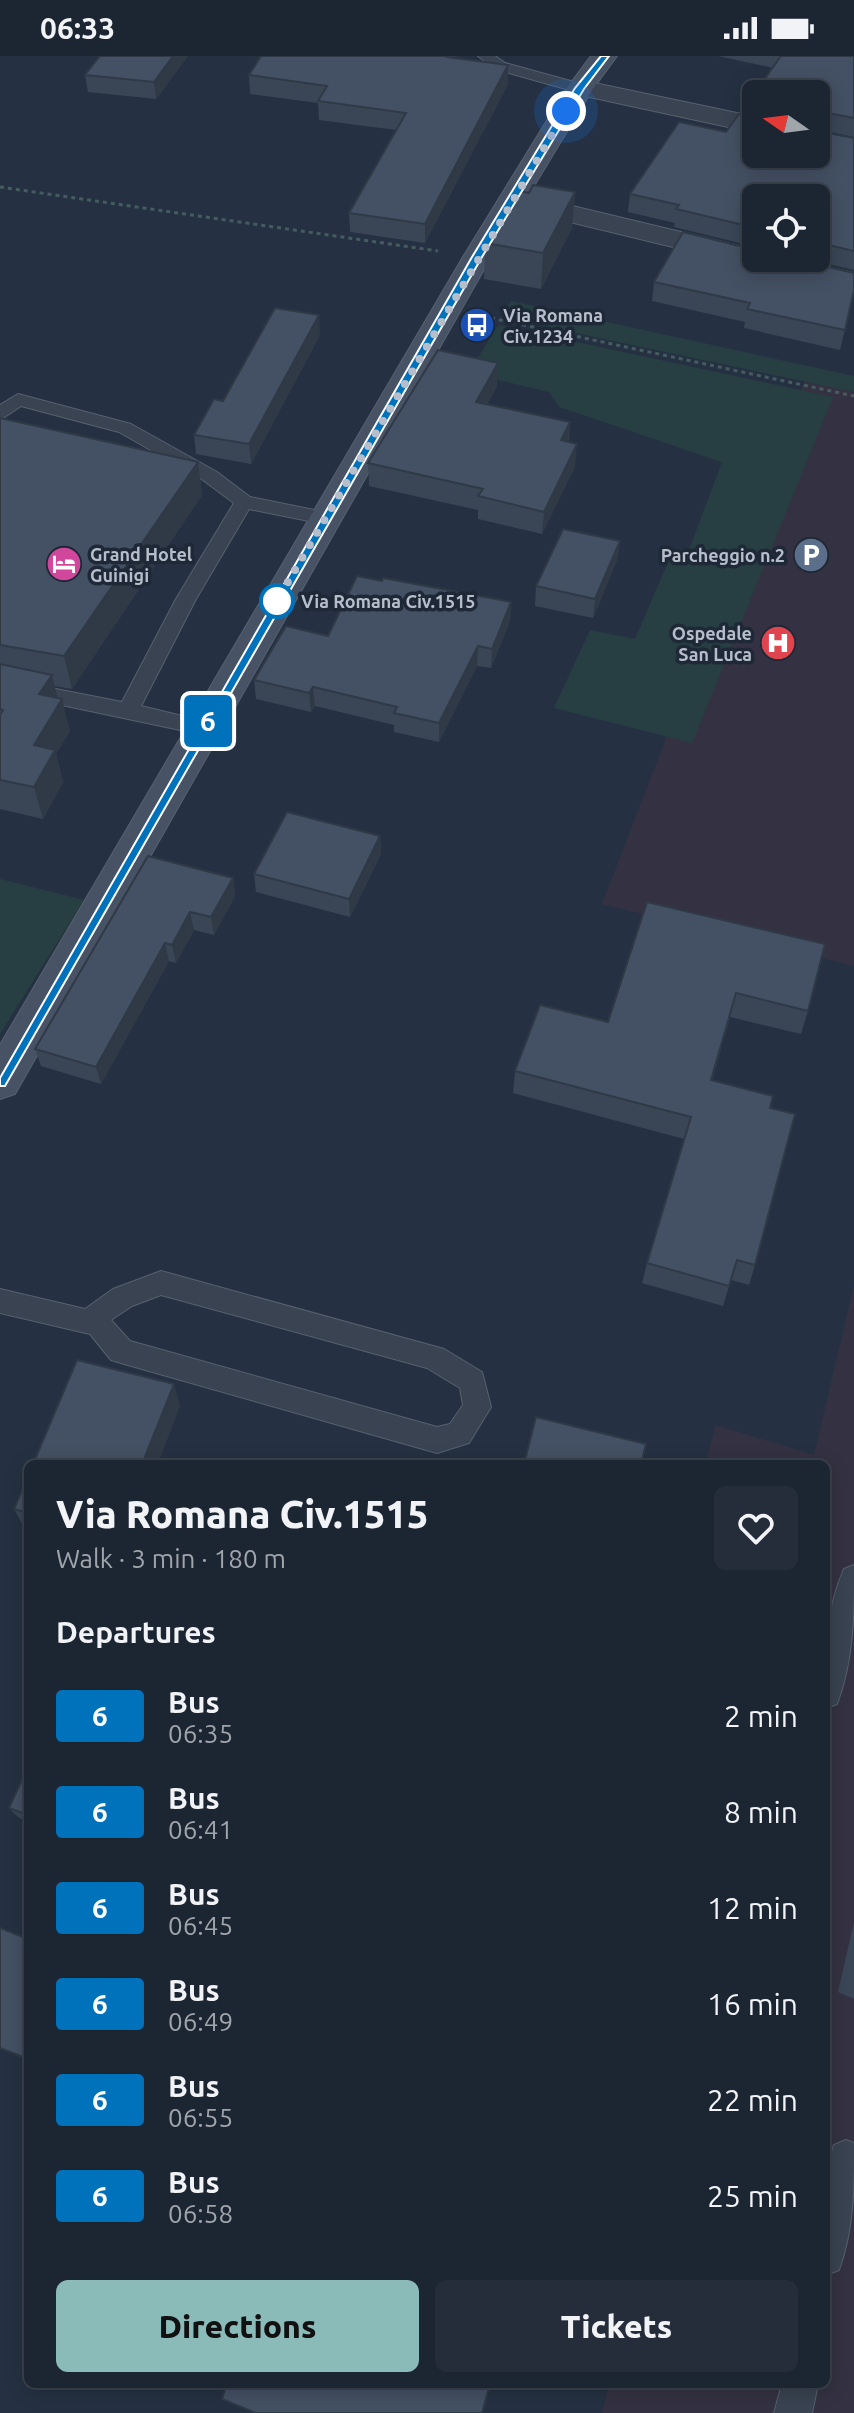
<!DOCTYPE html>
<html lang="en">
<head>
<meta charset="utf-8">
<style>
  body { margin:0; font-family:Ubuntu,sans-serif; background:#252d3a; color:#f1f3f6; height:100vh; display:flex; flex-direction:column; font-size:30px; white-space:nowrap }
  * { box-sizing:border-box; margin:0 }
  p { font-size:26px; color:#a0a5ac }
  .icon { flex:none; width:44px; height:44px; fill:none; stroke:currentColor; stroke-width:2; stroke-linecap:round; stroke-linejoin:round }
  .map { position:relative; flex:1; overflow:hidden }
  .panel { position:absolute; left:24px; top:1404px; width:806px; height:928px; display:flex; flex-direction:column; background:#1c2532; border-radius:12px; box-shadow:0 4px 20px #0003,0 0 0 2px #3a424d }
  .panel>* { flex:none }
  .badge { padding:0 16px; border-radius:6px; font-size:28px; line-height:52px }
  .needle { width:52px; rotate:284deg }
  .fabs { position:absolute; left:742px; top:24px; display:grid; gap:16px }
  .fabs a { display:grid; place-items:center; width:88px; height:88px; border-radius:12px; background:#1c2532; box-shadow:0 4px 20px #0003,0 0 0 2px #3a424d; font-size:40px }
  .you { position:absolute; width:40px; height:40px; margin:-20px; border:6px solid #fff; border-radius:50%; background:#1a73e8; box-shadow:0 0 0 12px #1a73e833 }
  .map>.badge { position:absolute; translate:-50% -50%; box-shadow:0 0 0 4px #fff }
  h2 { padding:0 32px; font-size:30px; line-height:72px }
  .round { display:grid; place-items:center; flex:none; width:84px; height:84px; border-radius:12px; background:#252d3a }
  .head { display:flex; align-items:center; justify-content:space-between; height:136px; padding:0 32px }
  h1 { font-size:38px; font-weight:800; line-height:60px }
  .primary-button { display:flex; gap:16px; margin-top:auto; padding:16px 32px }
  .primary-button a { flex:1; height:92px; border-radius:12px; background:#8bbbb9; color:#111; font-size:32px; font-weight:800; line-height:92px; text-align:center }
  .primary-button a+a { background:#252d3a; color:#f1f3f6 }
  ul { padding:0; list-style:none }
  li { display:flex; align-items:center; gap:24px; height:96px; padding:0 32px }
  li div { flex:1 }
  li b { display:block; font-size:30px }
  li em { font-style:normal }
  li .badge { min-width:88px; font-weight:700; text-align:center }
  .status { display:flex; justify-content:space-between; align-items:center; height:56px; padding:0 40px; background:#1c2532; direction:ltr }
  .status svg { height:22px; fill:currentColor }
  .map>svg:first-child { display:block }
  .medical { fill:#343242 }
  .green { fill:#273f42 }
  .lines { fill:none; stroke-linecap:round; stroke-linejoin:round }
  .lane-casing { stroke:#57616e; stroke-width:2 }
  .street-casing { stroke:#57616e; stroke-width:2 }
  .secondary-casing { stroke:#57616e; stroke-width:2 }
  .path { stroke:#455c5f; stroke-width:3; stroke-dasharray:4 4; stroke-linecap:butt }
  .lane { fill:#394351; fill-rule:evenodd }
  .street { fill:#394351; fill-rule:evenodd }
  .secondary { fill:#475264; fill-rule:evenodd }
  .wall { fill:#3a4656 }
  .shaded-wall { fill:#303946 }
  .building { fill:#445164; stroke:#303946; stroke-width:2 }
  .line { fill:#0072bc; stroke:#fff; stroke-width:2 }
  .walk { stroke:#b6becb; stroke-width:8; stroke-dasharray:0 14.4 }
  .stop-dot { fill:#fff; stroke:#0072bc; stroke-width:4 }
  .labels { text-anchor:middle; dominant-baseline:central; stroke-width:7; stroke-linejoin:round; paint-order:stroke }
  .far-poi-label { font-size:18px; font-weight:bold; fill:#b6becb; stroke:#1e2836; text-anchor:start }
  .far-stop-label { font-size:18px; font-weight:bold; fill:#b6becb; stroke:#1e2836; text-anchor:start }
</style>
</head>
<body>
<div class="status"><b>06:33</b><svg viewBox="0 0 49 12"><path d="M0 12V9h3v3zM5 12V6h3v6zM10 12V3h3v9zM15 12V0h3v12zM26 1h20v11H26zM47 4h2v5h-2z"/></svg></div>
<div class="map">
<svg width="854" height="2357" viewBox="0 0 854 2357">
  <rect width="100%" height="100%" fill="#253142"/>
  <!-- medical -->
  <path class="medical" d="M808,316L854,326V910L602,848Z
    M854,1229V2357H602L609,2328H826V1408H705L716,1369L814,1399Z"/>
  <!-- green -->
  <path class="green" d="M511,245L854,320V336L501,261Z
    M498,269L833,341L692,687L554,652L590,574L635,583L674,492L689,494L722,406L559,351L549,336L469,317Z
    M0,823L84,844L0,978Z"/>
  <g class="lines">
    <defs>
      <path id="lane" d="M478,0H495L505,7L585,29L588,32L580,37L495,13Z
        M18,338L131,368L217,416L250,441L324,456L334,462L324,468L249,453L196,543L141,650L211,667L215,672L211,677L204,679L0,636V622L122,646L176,543L234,447L203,424L119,376L21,350L0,364V349Z
        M161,1215L444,1293L482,1316L491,1351L469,1387L437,1397L121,1307L111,1304L90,1278L0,1257V1233L85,1253L113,1233ZM161,1239L427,1312L460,1332L463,1349L450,1368L437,1371L130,1285L111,1264L132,1250Z
        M854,1509C854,1557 854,1603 837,1648L826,1652C826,1604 824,1558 844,1513Z
        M846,2084L854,2087C854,2130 854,2173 839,2214L826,2219V2114L834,2089Z
        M782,2328H818L812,2357H774Z"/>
      <path id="street" d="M580,24L756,61V77L571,37L567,32L571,27Z
        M514,136L756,194V202H790L854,217V235L504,150L500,144L504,138Z"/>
      <path id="secondary" d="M591,0H617L592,34L491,201L15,1038L0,1043V989L463,201L567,32Z"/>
    </defs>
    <!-- lane casing -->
    <use href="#lane" class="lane-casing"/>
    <!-- street casing -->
    <use href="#street" class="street-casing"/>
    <!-- secondary casing -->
    <use href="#secondary" class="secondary-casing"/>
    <!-- path -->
    <path class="path" d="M0,131L438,195
      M491,262L854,340
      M481,279L489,261"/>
    <!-- lane -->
    <use href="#lane" class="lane"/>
    <!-- street -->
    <use href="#street" class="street"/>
    <!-- secondary -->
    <use href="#secondary" class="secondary"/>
  </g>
  <!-- wall -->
  <path class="wall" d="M188,0L156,43L88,36L85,19Z
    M261,0H460L450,1L508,9V28L425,187L350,176L349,157L396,74L319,64L318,47L250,38L249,19Z
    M718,0H854V81L817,73V75L854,82V214L803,202H816V142H756V191L674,171L675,167L628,156L630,138L816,98L756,38V60L750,57L753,39L773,12Z
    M575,136L572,172L541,233L484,223L485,187L529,137Z
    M654,226L854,235L840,294L744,272L745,266L652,245Z
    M320,279L251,408L196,398L194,379L223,345Z
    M497,330L487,348L570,366L569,386L575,411L542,478L478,463V454L369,430L368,407Z
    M0,362L198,406L202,439L72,633L54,630L57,642L70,675L56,698L63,726L43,763L0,753Z
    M620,485L617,504L593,562L535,550L536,530Z
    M511,546L510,565L491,612L477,610L439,686L394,676V669L315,650L311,656L256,643L254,624L328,580Z
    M380,780L381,798L350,861L256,836L254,818Z
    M148,800L233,822L235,840L214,879L194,874L176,907L169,905L101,1028L41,1010L35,993Z
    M647,846L808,955L801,978L730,961L712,1024L770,1052L755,1209L749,1229L731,1224L723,1250L642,1227L647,1207L684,1083L513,1037L515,1015L608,966Z
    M28,1420V1473H25L14,1453Z
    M28,1711V1765L19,1762L9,1752Z
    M854,1866V1943L838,1936Z"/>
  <!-- shaded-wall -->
  <path class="shaded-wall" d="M173,0H188L156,43L154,26Z
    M508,9V28L425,187V168Z
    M575,136L572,172L541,233L543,197Z
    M319,259L320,279L251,408L249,388Z
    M498,307L497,330L475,368L476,346Z
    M570,366L568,389L561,384Z
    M577,388L575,411L542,478L544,456Z
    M198,406L202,439L72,633L64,600Z
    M620,485L617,504L593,562L595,543Z
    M511,546L510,565L491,612L492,593Z
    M478,590L477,610L439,686V667Z
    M52,619L59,648L62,643L70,675L56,698L63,726L43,763L34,731V689L39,638Z
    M313,631L315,650L311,656L309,637Z
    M380,780L381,798L350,861L349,843Z
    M233,822L235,840L214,879L211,861Z
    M190,856L194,874L176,907L172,889Z
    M165,887L169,905L101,1028L96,1011Z
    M174,1328L180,1350L158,1408H142Z"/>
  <!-- building -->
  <path class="building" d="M100,0H173L154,26L85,19Z
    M261,0H448L447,1L508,9L425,168L349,157L406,57L318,45L327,30L249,19Z
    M781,0H854V62L817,55V75L854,82V195L816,186V142H756V172L676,153L679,149L630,138L679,66L726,76L739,58L756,61V98H816V38H756V40L753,39Z
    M533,129L575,136L543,197L485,187L515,134L529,137Z
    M683,176L756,194V202H790L854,217V234L845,274L747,253L750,247L654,226Z
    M275,252L319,259L249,388L194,379L214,343L223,345Z
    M438,294L498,307L476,346L570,366L561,384L577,388L544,456L478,440L483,433L368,407Z
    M0,362L198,406L64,600L0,589Z
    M563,473L620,485L595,543L536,530Z
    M357,520L382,525L383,522L511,546L492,593L478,590L439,667L394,657L397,651L313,631L309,637L254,624L286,570L328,580Z
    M0,608L52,619L39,638L62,643L34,689L55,694L34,731L0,724V659L3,654L0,653Z
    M287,756L380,780L349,843L254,818Z
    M148,800L233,822L211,861L190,856L172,889L165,887L96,1011L35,993Z
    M647,846L825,888L808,955L736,937L711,1024L773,1040L770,1052L795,1058L755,1209L737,1204L729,1230L647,1207L691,1061L515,1015L540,949L608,966Z
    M77,1304L174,1328L142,1408H33Z
    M536,1361L646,1388L641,1408H524Z
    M28,1420V1457L14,1453Z
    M28,1711V1759L9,1752Z
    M0,1872L28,1883V2003L0,1992Z
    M221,2328H490L482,2357H256L222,2343L226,2330Z"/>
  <!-- line -->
  <path class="line" d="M601,0H609L584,33L482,201L5,1030H0V1022L472,201L575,32Z"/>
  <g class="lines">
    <!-- walk -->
    <path class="walk" d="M277,545L275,548L566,55"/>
  </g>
  <!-- icons -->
  <defs>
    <symbol id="bus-disc" viewBox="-11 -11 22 22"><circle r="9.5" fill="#1a4fb4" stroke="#1e2836"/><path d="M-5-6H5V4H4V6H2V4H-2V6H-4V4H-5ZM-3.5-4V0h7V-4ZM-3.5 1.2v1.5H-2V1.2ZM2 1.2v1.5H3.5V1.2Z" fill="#fff"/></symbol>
    <symbol id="parking-disc" viewBox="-11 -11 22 22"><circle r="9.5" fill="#5c6f8a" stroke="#1e2836"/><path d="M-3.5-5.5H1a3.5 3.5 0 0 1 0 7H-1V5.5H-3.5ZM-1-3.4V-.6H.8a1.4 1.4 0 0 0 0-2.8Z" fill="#fff"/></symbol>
    <symbol id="hotel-disc" viewBox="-11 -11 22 22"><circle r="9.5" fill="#d1479c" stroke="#1e2836"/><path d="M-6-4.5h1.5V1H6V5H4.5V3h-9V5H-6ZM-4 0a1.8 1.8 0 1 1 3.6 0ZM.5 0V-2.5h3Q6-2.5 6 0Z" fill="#fff"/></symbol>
    <symbol id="hospital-disc" viewBox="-11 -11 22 22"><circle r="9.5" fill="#e0444e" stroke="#1e2836"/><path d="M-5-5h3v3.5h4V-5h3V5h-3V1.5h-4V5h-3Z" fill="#fff"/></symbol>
  </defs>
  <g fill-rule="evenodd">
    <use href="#bus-disc" x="457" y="249" width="40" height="40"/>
    <use href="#parking-disc" x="791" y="479" width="40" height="40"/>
    <use href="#hotel-disc" x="44" y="488" width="40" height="40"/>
    <use href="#hospital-disc" x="758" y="567" width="40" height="40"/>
  </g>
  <!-- markers -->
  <circle class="stop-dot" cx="277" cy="545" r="16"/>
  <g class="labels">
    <!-- far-poi labels -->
    <g class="far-poi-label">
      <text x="503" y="259">Via Romana<tspan x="503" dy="21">Civ.1234</tspan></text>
      <text x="90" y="498">Grand Hotel<tspan x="90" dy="21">Guinigi</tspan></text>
      <text x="785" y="499" text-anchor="end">Parcheggio n.2</text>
      <text x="752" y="577" text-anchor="end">Ospedale<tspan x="752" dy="21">San Luca</tspan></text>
    </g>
    <!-- far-stop labels -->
    <g class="far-stop-label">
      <text x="301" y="545">Via Romana Civ.1515</text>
    </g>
  </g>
</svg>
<div class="fabs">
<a><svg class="needle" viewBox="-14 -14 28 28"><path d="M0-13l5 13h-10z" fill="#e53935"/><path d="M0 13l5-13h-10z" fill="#a0a5ac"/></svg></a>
<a><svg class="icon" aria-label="locate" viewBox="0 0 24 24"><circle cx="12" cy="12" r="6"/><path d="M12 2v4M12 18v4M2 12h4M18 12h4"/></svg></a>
</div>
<div class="you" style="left:566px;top:55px"></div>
<b class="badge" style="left:208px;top:665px;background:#0072bc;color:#fff">6</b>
<section class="panel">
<div class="head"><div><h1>Via Romana Civ.1515</h1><p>Walk · 3 min · 180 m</p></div><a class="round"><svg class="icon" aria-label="heart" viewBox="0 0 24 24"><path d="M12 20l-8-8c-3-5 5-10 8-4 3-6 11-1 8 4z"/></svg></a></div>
<h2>Departures</h2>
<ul>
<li><span class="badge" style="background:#0072bc;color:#fff">6</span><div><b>Bus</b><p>06:35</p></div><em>2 min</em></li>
<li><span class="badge" style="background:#0072bc;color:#fff">6</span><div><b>Bus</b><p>06:41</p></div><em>8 min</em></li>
<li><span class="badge" style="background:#0072bc;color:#fff">6</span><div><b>Bus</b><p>06:45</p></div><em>12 min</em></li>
<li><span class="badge" style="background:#0072bc;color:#fff">6</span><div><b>Bus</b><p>06:49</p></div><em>16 min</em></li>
<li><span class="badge" style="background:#0072bc;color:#fff">6</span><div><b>Bus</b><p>06:55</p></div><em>22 min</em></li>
<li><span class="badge" style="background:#0072bc;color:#fff">6</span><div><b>Bus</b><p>06:58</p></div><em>25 min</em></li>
</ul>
<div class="primary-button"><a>Directions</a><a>Tickets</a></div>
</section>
</div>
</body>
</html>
